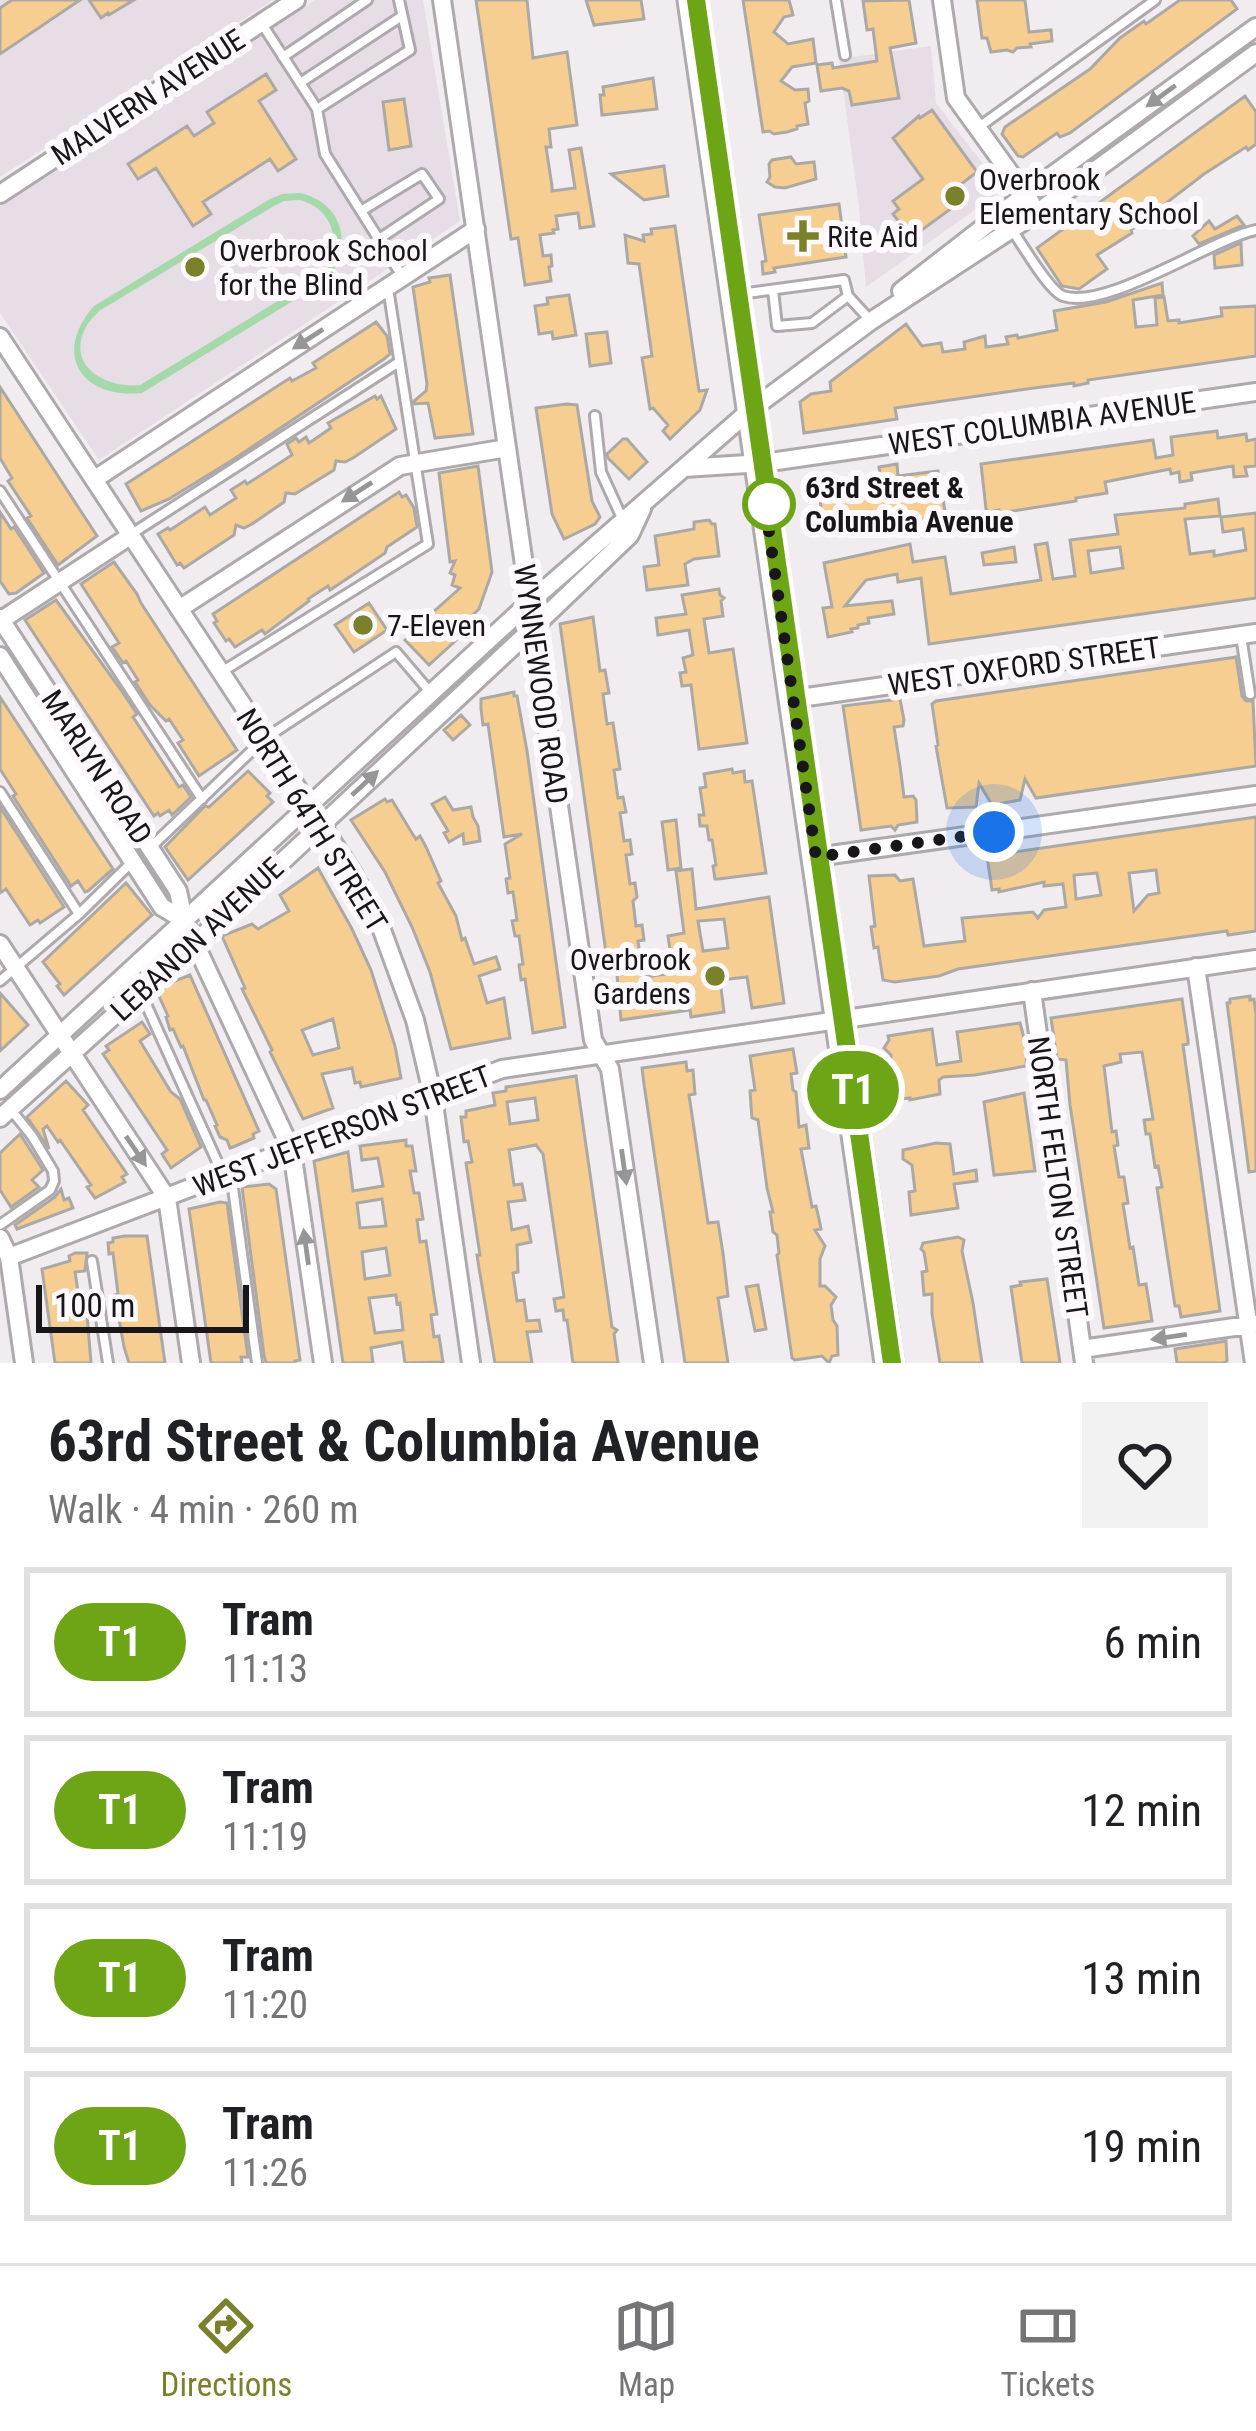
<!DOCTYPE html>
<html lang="en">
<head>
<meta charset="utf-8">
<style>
  body { margin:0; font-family:"Roboto Condensed",sans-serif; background:#f2f2f2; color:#202124; height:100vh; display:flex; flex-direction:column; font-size:45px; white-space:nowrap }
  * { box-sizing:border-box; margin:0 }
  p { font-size:39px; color:#757577 }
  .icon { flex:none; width:66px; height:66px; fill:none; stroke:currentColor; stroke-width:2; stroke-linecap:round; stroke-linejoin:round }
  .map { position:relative; height:1363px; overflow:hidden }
  .side { display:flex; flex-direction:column; background:#fff; flex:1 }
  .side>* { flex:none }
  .badge { padding:0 24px; border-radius:39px; font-size:42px; line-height:78px }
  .scale { position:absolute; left:36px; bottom:30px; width:213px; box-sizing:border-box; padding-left:12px; border:6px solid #181618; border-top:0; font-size:33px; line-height:42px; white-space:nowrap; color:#181618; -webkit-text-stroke:9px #fdf9fd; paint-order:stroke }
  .you { position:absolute; width:60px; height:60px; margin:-30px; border:9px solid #fff; border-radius:50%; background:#1a73e8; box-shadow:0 0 0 18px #1a73e833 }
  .map>.badge { position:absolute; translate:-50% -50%; box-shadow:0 0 0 6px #fff }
  .round { display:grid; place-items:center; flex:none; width:126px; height:126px; border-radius:0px; background:#f2f2f2 }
  .head { display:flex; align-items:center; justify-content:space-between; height:204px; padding:0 48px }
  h1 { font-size:57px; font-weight:700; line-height:90px }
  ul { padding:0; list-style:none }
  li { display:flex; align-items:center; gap:36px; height:150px; margin:0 24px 18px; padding:0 24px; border:6px solid #e0e0e0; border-radius:0px }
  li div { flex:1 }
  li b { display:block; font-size:45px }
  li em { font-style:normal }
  li .badge { min-width:132px; font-weight:700; text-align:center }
  .menu { display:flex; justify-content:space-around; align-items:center; height:168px; border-top:3px solid #e0e0e0; background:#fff; font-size:33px; color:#757577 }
  .menu a { display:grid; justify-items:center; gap:6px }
  .menu .selected { color:#7b802a }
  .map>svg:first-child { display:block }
  .built { fill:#e6dde6 }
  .green { fill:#a6d9a9; fill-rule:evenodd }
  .building { fill:#f7ce92; stroke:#aca9a5; stroke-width:3; fill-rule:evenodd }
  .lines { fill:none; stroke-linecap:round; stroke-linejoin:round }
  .service-casing { stroke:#ada9ad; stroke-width:14 }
  .minor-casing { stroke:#ada9ad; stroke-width:22 }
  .primary-casing { stroke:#ada9ad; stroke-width:33 }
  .service { stroke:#fff; stroke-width:8 }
  .minor { stroke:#fff; stroke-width:16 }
  .primary { stroke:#fff; stroke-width:27 }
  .tram { stroke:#636063; stroke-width:3 }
  .oneway { fill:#979697 }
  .line-casing { stroke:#fff; stroke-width:27 }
  .line { stroke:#6ea516; stroke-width:18 }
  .walk { stroke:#181618; stroke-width:12; stroke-dasharray:0 21.6 }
  .poi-dot { fill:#7b802a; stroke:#fdf9fd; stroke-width:4.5 }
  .stop-dot { fill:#fff; stroke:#6ea516; stroke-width:6 }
  .labels { text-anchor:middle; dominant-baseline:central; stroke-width:12; stroke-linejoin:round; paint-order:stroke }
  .street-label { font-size:30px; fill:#181618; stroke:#fdf9fd }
  .poi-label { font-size:30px; fill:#181618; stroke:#fdf9fd; text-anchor:start }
  .stop-label { font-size:30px; font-weight:bold; fill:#181618; stroke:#fdf9fd; text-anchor:start }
</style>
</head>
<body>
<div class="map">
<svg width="1256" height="1363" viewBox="0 0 1256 1363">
  <rect width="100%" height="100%" fill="#f0ecf0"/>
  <!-- built -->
  <path class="built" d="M0,0H273L0,177Z
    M315,0H423L460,221L99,460L0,313V206Z
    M931,46L936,103L1003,190L866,287L859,207L839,59Z"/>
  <!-- green -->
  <path class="green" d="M1198,78L1202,83L1054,192L1051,187Z
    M300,193C343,203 353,244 329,279L142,393C81,399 52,354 94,306L270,199L282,194ZM300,200C334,209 343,245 324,273L140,385C106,389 65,366 86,327C89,321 94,317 99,311L274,206L284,201Z"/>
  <!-- building -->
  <path class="building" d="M12,0H80L0,54V8Z
    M89,0H134L109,15L108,13L101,18Z
    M476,0H527L533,58L567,52L577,125L549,129L551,147H546L552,186V191L575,188L569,150L581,148L594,226L580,228L578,213L556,216L558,229L553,230L554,233L540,235L543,256L551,255L552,266L549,267L551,281L525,285L518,238L511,239Z
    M586,0H641L644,19L594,25Z
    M743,0H789L793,15L784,17L774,32L788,44L813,39L816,63L792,67L781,81L795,90L808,89L809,101L805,103L808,124L797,126V129L787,132L774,134L769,131L763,132Z
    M909,0L916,43L890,48L899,98L852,105L849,91L842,88L821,91L817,65L832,63L833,68L877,61L873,29L867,30L863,1Z
    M977,0H1025L1029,32L1051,30L1052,41L1030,44L1031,47L1017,48L1013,52L1007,50L991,52L987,38H982Z
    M1180,0H1231L1237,9L1070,133L1060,137L1057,133L1023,157L1018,156L1002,134L1005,127L1090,69L1120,38L1144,21L1146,24Z
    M266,74L276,90L259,101L296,159L278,171L270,159L203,202L211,214L193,226L156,168L138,179L128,164L187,126L194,136L214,123L207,112Z
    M653,78L657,109L602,115L600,95H604L603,87Z
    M1245,96L1256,112V144L1248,150L1246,147L1204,174L1131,230L1132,233L1097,255L1107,269L1079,289L1062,286L1037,248Z
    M404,99L411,146L389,150L383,102Z
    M932,110L977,172L956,188L964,199L911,238L893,214L899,209L893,201L923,179L893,138L919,116L920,118Z
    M791,157L796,164L814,162L816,179L785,188L775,187L767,182L770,177L769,164L772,160Z
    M664,166L668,196L644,200L611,174Z
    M839,204L846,257L774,268L775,272L763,274L762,262L766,261L759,215Z
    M1237,216L1244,225L1199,244L1193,236L1209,221L1215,229Z
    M675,226L699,391L707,390L700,410L670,439L663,431L668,425L653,408L650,409L642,358L652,356L639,264L628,263L625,235L644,241L643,235L652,234L651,229Z
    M1241,243L1242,265L1215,268L1214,255Z
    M450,275L473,434L435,438L428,403L414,404V401L426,391L427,384L413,287L430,282L429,278Z
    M1162,283L1163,295L1133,300L1136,327L1157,325L1155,298L1164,297L1168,321L1179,320V323L1222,316L1221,308L1256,306V356L1088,380V383L1074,386V383L1034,388L895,408L897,419L804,433L800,402L811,394L831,391L830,382L906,324L922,346L941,343L943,352L965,349L964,342L985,336L986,347L1008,344L1006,337L1017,335L1018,338L1057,330L1054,311L1106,302Z
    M569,295L576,335L553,339L552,332L539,334L535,306L548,304L547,298Z
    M376,322L387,336L390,354L384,359L234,459L169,499L141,511L126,484L290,378L292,381L316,368L313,363Z
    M607,332L611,363L590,366L586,334Z
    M0,387L97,536L58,565L27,518L31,516L8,481L12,478L0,458Z
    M375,396L377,399L381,396L396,429L353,458L345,462L336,461L334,470L295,494L286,493L284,502L252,524L244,528L236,525L234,535L184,568L180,563L177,565L158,534L168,528L170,530L205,507L210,515L236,498L231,490L245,481L247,484L292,455L287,444L296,438L299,442L306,437L309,443L331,428L328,423Z
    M567,404L577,405L592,501L600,517L595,524L564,539L552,514L536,408Z
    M1217,431L1218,438L1246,434L1247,441L1256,439V466L1245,467L1247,476L1234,477L1233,466L1191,473L1192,480L1180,482L1179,472L1171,474L1170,469L1105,482L1107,493L1076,498V501L1000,513L999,510L989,512L986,509L981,464L1153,440L1156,458L1173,455L1171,437Z
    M623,439H627L647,462L629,479L608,458L607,454Z
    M897,464L898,476L938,471L949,533L936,535L934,521L928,522L927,518L902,524L901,519L886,521L885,516L873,518L872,515L819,526L816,510L821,509L820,497L833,495L836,492L882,487L879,467Z
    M478,466L492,572L479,609L459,628L464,633L429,665L405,640L433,616L431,614L460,588L452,585L455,575L450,573L455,561L450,562L439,473Z
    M399,492L402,497L406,495L414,508L417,527L387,547L385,553L357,572L330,590L328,586L308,599L309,601L265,634L262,630L235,647L229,639L226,641L214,623L217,621L213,614Z
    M1218,499L1220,516L1185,519L1190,554L1214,551V556L1246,550L1243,529L1223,532L1221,517L1256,513V598L929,644L921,578L898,582L897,574L866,580L845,606L892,601L894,614L868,618L869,623L858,625V628L851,629L852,632L828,637L823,608L832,607L824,563L910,544L913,562L945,557L951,594L1041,580L1035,545L1047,543L1053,579L1075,576L1070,540L1118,534L1115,515L1185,508V504ZM1120,547L1123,568L1091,573L1088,551Z
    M0,512L11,529L14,527L44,573L16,593L9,594L0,581Z
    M709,520L712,524H715L719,556L694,559L685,564L688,585L647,590L644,567L659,565L655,536L694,529V522Z
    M1014,547L1016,562L984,565L982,553Z
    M114,562L137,594L141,603L237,750L199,776L178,743L183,740L169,719L166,721L150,705L135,682L138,680L126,661L123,663L112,647L119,643L81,584Z
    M719,589L720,595L724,598L721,601L723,616L704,619L709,653L733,649L747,743L699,749L691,685L682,686L680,673L686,672L683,658L693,655L689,630L658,635L656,618L686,614L682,595Z
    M56,600L121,690L137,714L133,717L179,787L183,785L191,797L172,815L169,810L160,816L158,813L154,816L25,620Z
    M369,603L387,630L354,652L335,625Z
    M593,617L600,671L605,670L609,693L603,694L607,724L613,723L620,769L614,770L618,798L623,797L626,812L620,813L624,841L630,840L632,854L626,855L630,884L635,883L637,897L633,901L636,926L642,925L644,940L638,941L642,972L645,971L646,977L685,971L681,949L670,950L668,936L684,933L676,871L692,869L696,909L769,897L784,1003L752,1008L747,977L720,980L724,1012L691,1017L690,1010L621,1020L617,975L624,974L621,953H606L560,624ZM724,919L728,948L703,951L698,921Z
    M1236,657L1242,696L1246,701H1253L1256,766L1036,798L1025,779L1020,800L992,805L979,783L976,807L947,808L936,746L938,745L932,704L936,701Z
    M514,692V696H517L527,751L565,1027L533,1033L525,979L521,980L519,965L523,964L519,936H515L512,921L517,920L513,892L508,893L506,879L510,878L505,844L522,834L504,837L488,724L483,725L481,709V699Z
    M0,697L113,869L88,891L85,892L78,881L71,886L13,796L16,794L0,769Z
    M900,699L904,720L903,726L894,727L900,766L904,797L913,796L916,800L917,822L898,825L895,830L891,826L861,830L843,706Z
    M461,715L470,725L453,740L444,730Z
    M732,769L733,773L744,771L745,782L752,781L766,873L718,879H715L713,866L716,865L712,840H709L707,826H700L699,815H704L700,788L706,787L704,774Z
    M248,771L270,793L267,796L273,802L188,880L165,847L205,806L209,807Z
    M445,797L453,810L471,807L473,817L478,826L480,841L464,844L463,834L449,842L444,833L448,831L432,804Z
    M385,799L387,802L392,800L412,833L416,839L420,836L426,847L441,881L438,883L456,916L462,940L465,938L474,964L496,957L500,969L479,976L487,1003L504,998L510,1038L451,1049L430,972L412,927L385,872L351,820Z
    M0,807L64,907L40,923L38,920L30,925L6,889L0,893Z
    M1256,817V931L1228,935L1227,931L958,969L939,976L895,982L883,980L878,947L874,948L871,927L875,926L869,876L895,875L900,881L913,879L924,946L965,941L962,918L1033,912L1038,918L1044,910L1066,907L1063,884L1044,886V882L999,892V889L992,890L987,856ZM1156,870L1159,893L1148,895L1134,911L1129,873ZM1097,873L1101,895L1076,899L1074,875Z
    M676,820L681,868L668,870L662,822Z
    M318,868L352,929L371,970L395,1046L401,1078L361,1087L360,1082L355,1083L352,1068L322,1074L333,1108L303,1119L270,1052L272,1050L242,989L245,988L222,936L252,924L258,929L289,911L280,895ZM333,1019L339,1048L313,1055L302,1030Z
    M126,883L152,915L64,995L57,986L60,984L43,962Z
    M190,975L259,1131L253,1134L254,1138L233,1147L230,1148L227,1140L220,1137L215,1126L217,1125L206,1100H204L183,1046L181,1047L173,1029L170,1030L166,1017L168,1016L159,996L160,992L170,983Z
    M0,993L28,1025L0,1051Z
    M1250,996V1000L1254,999L1256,1014V1171L1249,1172L1227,1003H1230V999Z
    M1182,999L1188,1040V1044L1183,1045L1220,1311L1181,1317L1179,1306H1175L1157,1188L1162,1187L1158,1166L1155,1167L1150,1134H1146L1144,1120L1153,1119L1142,1052L1120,1054L1121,1062L1104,1066L1112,1132L1116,1131L1118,1145L1114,1146L1119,1177H1124L1128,1203L1123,1204L1130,1248L1133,1247L1139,1285L1146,1284L1152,1321L1104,1328L1070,1105L1066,1060L1057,1059L1051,1018Z
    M142,1022L150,1034L140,1041L171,1092L180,1099L201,1147L171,1168L162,1154L167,1150L103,1054L109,1050L106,1046Z
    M1020,1023L1027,1049L1026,1066L975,1075L943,1077L939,1080L940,1094L910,1100V1098L900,1099L899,1086L891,1079V1055L884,1048L889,1040L888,1036L932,1029L937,1065L961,1061L957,1032Z
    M793,1049L797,1073L791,1074L793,1090L796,1092L799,1127L806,1125L809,1148L801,1149L812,1207L816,1206L819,1219L821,1229L815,1230L825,1246L820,1259V1286H825L836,1297L831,1305L833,1320L837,1326L838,1355L832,1356L829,1363L822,1356L795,1360L792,1358L777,1255L779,1253L777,1235L773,1232L770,1212H773L767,1188L758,1120L752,1118L751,1106L750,1091L755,1090L750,1056Z
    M686,1062L687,1071L693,1070L695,1094L689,1095L708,1223L718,1222L723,1253L728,1296L718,1298L728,1363H685L644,1084L642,1068Z
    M576,1076L612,1327L617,1330L614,1334L618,1363H573L567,1320H564L563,1310L556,1311L554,1299L564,1297L543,1154L536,1145L509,1150L514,1185L522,1184L525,1200L508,1202L512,1230L528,1226L531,1242L517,1245L518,1272L513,1273L517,1301L524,1300L527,1321L539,1320L541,1331L527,1332L532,1363H495L479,1268L477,1255H480L466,1163L472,1162L468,1141L464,1142L461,1117H466V1111L495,1105L493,1093L506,1091V1087ZM535,1098L538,1120L510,1124L507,1102Z
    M66,1081L88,1105L83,1110L127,1174L122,1177L125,1182L95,1198L87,1187L91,1185L60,1140L58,1142L47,1126L43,1129L49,1149L27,1117Z
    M1024,1093L1035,1171L994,1175L984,1102Z
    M20,1134L43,1170L32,1180L39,1187L11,1207L0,1190V1153Z
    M406,1140V1146H412L416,1171H410L414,1193H419L423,1219L417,1220L420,1242L426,1241L435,1302L437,1314L431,1315L434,1337L439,1336L443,1362L405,1363L402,1342L371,1348L373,1363H343L314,1161L348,1152L353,1191L383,1186L378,1158L362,1160L360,1146ZM382,1199L386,1226L360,1228L357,1203ZM386,1248L390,1275L365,1279L362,1252ZM396,1295L397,1304L400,1303L403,1330L375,1333L369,1298Z
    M936,1143L950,1144L954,1174L976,1170L977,1181L954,1184L958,1208L911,1215L909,1192L915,1191L912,1165L903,1159V1150Z
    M269,1184L276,1189L300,1360L295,1361V1363H266L264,1355L242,1187Z
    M61,1189L64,1200L69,1198L73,1208L17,1229L15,1225L55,1197Z
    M220,1202L227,1203L248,1357H241L242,1363H211L189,1209Z
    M125,1236H147L165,1363H129L124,1347L117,1308L115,1295L118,1294L113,1253L109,1254L108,1243L113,1242V1238Z
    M958,1237L964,1240L962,1251L973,1303L982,1363H940L932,1314V1294L924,1295L922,1272L927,1271L924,1252L921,1249L923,1243Z
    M75,1253H87L85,1271L75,1272L80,1304L90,1303L92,1313L87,1314L91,1363H55L42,1269L70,1261L69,1256Z
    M1047,1279L1060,1363H1022L1011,1287L1021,1285L1020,1282Z
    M758,1285L766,1329L755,1331L746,1287Z
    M1226,1341L1227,1361L1223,1363H1177L1175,1349Z"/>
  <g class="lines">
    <defs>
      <path id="service" d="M836,0L845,55
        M262,24L317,109L325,154L402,276
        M283,57L367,0
        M300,83L402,16
        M317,109L410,50L399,0
        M979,127L1155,0
        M361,211L422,174L439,199L379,239
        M1012,230C1022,244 1049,291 1063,296C1106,311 1209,240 1256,230
        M740,294L844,280L848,296L812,323L777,326L773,290
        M848,296L871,321
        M595,416L601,472L622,518
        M0,491L202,799
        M133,533L399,362
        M1241,636L1250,694
        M223,671L428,544L388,288
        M0,792L79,914
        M151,847L264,739L396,652L431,693
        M0,981L79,914L132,862
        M141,993L224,1177L233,1188L257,1363
        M0,1225L50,1190L54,1181L53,1171L32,1136L12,1111
        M92,1261L108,1363"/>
      <path id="minor" d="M442,0L593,1040L610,1069L653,1363
        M942,0L956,98L1031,202
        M0,194L296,0
        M901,291L1025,195L1256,27
        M0,337L321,824L352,872L379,922L415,1020L433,1097L471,1363
        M684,468L763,463L1256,392
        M95,479L476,229
        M179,609L400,466L507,448
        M0,618L178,891L184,920L292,1151L323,1363
        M0,621L130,536
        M0,656L162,907L184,920
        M793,699L1256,633
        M816,857L1256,795
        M0,944L167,1198L191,1363
        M1196,967L1254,1363
        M1032,991L1084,1363
        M0,1090L530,602L748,412L871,321L1038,212L1256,53
        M0,1118L195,943L533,628L630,535L642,509
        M0,1238L9,1257L24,1363
        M9,1257L502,1069L1256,959
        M1082,1349L1255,1324"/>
      <path id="primary" d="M692,0L889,1363"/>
    </defs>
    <!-- service casing -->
    <use href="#service" class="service-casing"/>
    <!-- minor casing -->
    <use href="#minor" class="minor-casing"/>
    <!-- primary casing -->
    <use href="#primary" class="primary-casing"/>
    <!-- service -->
    <use href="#service" class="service"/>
    <!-- minor -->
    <use href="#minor" class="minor"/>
    <!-- primary -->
    <use href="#primary" class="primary"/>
    <!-- tram -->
    <path class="tram" d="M688,0L885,1363"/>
  </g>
  <!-- one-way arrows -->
  <defs><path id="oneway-solid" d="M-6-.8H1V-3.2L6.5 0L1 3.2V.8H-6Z" transform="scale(3)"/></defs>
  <g class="oneway">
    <use href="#oneway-solid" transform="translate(1161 96) rotate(144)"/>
    <use href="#oneway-solid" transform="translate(308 339) rotate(147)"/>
    <use href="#oneway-solid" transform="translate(357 492) rotate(147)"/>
    <use href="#oneway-solid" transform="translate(365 783) rotate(-43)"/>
    <use href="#oneway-solid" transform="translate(136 1151) rotate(56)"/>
    <use href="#oneway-solid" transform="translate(624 1167) rotate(82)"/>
    <use href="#oneway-solid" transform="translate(306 1247) rotate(-98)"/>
    <use href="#oneway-solid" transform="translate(1169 1337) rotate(172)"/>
  </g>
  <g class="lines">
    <defs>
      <path id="line" d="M696,0L892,1363"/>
    </defs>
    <!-- line casing -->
    <use href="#line" class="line-casing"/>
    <!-- line -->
    <use href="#line" class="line"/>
    <!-- walk -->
    <path class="walk" d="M769,504L764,497L816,857L994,832"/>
  </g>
  <!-- markers -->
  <g class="poi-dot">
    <circle cx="955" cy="196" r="12"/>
    <path d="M797 218h12v12h12v12h-12v12h-12v-12h-12v-12h12z"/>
    <circle cx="195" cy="267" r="12"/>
    <circle cx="363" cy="625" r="12"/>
    <circle cx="715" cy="976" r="12"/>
  </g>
  <circle class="stop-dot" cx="769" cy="504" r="24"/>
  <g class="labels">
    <!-- street labels -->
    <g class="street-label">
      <text transform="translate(148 97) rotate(-33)">MALVERN AVENUE</text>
      <text transform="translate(1042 423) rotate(-8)">WEST COLUMBIA AVENUE</text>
      <text transform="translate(1024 666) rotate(-8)">WEST OXFORD STREET</text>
      <text transform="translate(541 684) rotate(82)">WYNNEWOOD ROAD</text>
      <text transform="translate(97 767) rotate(57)">MARLYN ROAD</text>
      <text transform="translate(312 820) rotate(58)">NORTH 64TH STREET</text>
      <text transform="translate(197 939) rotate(-43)">LEBANON AVENUE</text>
      <text transform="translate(342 1131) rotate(-21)">WEST JEFFERSON STREET</text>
      <text transform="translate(1058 1177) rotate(82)">NORTH FELTON STREET</text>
    </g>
    <!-- poi labels -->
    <g class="poi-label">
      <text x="979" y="179">Overbrook<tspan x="979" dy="34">Elementary School</tspan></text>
      <text x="827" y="236">Rite Aid</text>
      <text x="219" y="250">Overbrook School<tspan x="219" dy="34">for the Blind</tspan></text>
      <text x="387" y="625">7-Eleven</text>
      <text x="691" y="959" text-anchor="end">Overbrook<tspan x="691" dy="34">Gardens</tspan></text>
    </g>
    <!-- stop labels -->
    <g class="stop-label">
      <text x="805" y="487">63rd Street &amp;<tspan x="805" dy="34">Columbia Avenue</tspan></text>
    </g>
  </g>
</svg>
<div class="scale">100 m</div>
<div class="you" style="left:994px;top:832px"></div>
<b class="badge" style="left:853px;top:1090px;background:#6ea516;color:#fff">T1</b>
</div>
<section class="side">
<div class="head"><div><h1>63rd Street &amp; Columbia Avenue</h1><p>Walk · 4 min · 260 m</p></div><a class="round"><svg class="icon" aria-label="heart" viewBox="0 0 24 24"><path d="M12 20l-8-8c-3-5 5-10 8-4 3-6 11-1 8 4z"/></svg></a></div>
<ul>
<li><span class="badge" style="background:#6ea516;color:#fff">T1</span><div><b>Tram</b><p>11:13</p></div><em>6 min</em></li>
<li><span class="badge" style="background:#6ea516;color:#fff">T1</span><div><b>Tram</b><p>11:19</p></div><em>12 min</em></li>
<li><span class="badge" style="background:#6ea516;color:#fff">T1</span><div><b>Tram</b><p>11:20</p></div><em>13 min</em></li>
<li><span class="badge" style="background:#6ea516;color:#fff">T1</span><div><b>Tram</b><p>11:26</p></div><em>19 min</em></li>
</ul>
</section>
<nav class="menu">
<a class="selected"><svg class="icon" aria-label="directions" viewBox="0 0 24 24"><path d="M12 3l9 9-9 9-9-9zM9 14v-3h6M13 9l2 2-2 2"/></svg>Directions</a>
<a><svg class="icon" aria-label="map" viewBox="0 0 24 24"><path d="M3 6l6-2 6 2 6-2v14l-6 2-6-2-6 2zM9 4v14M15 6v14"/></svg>Map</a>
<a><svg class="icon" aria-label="tickets" viewBox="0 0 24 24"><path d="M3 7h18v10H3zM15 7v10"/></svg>Tickets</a>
</nav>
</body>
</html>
